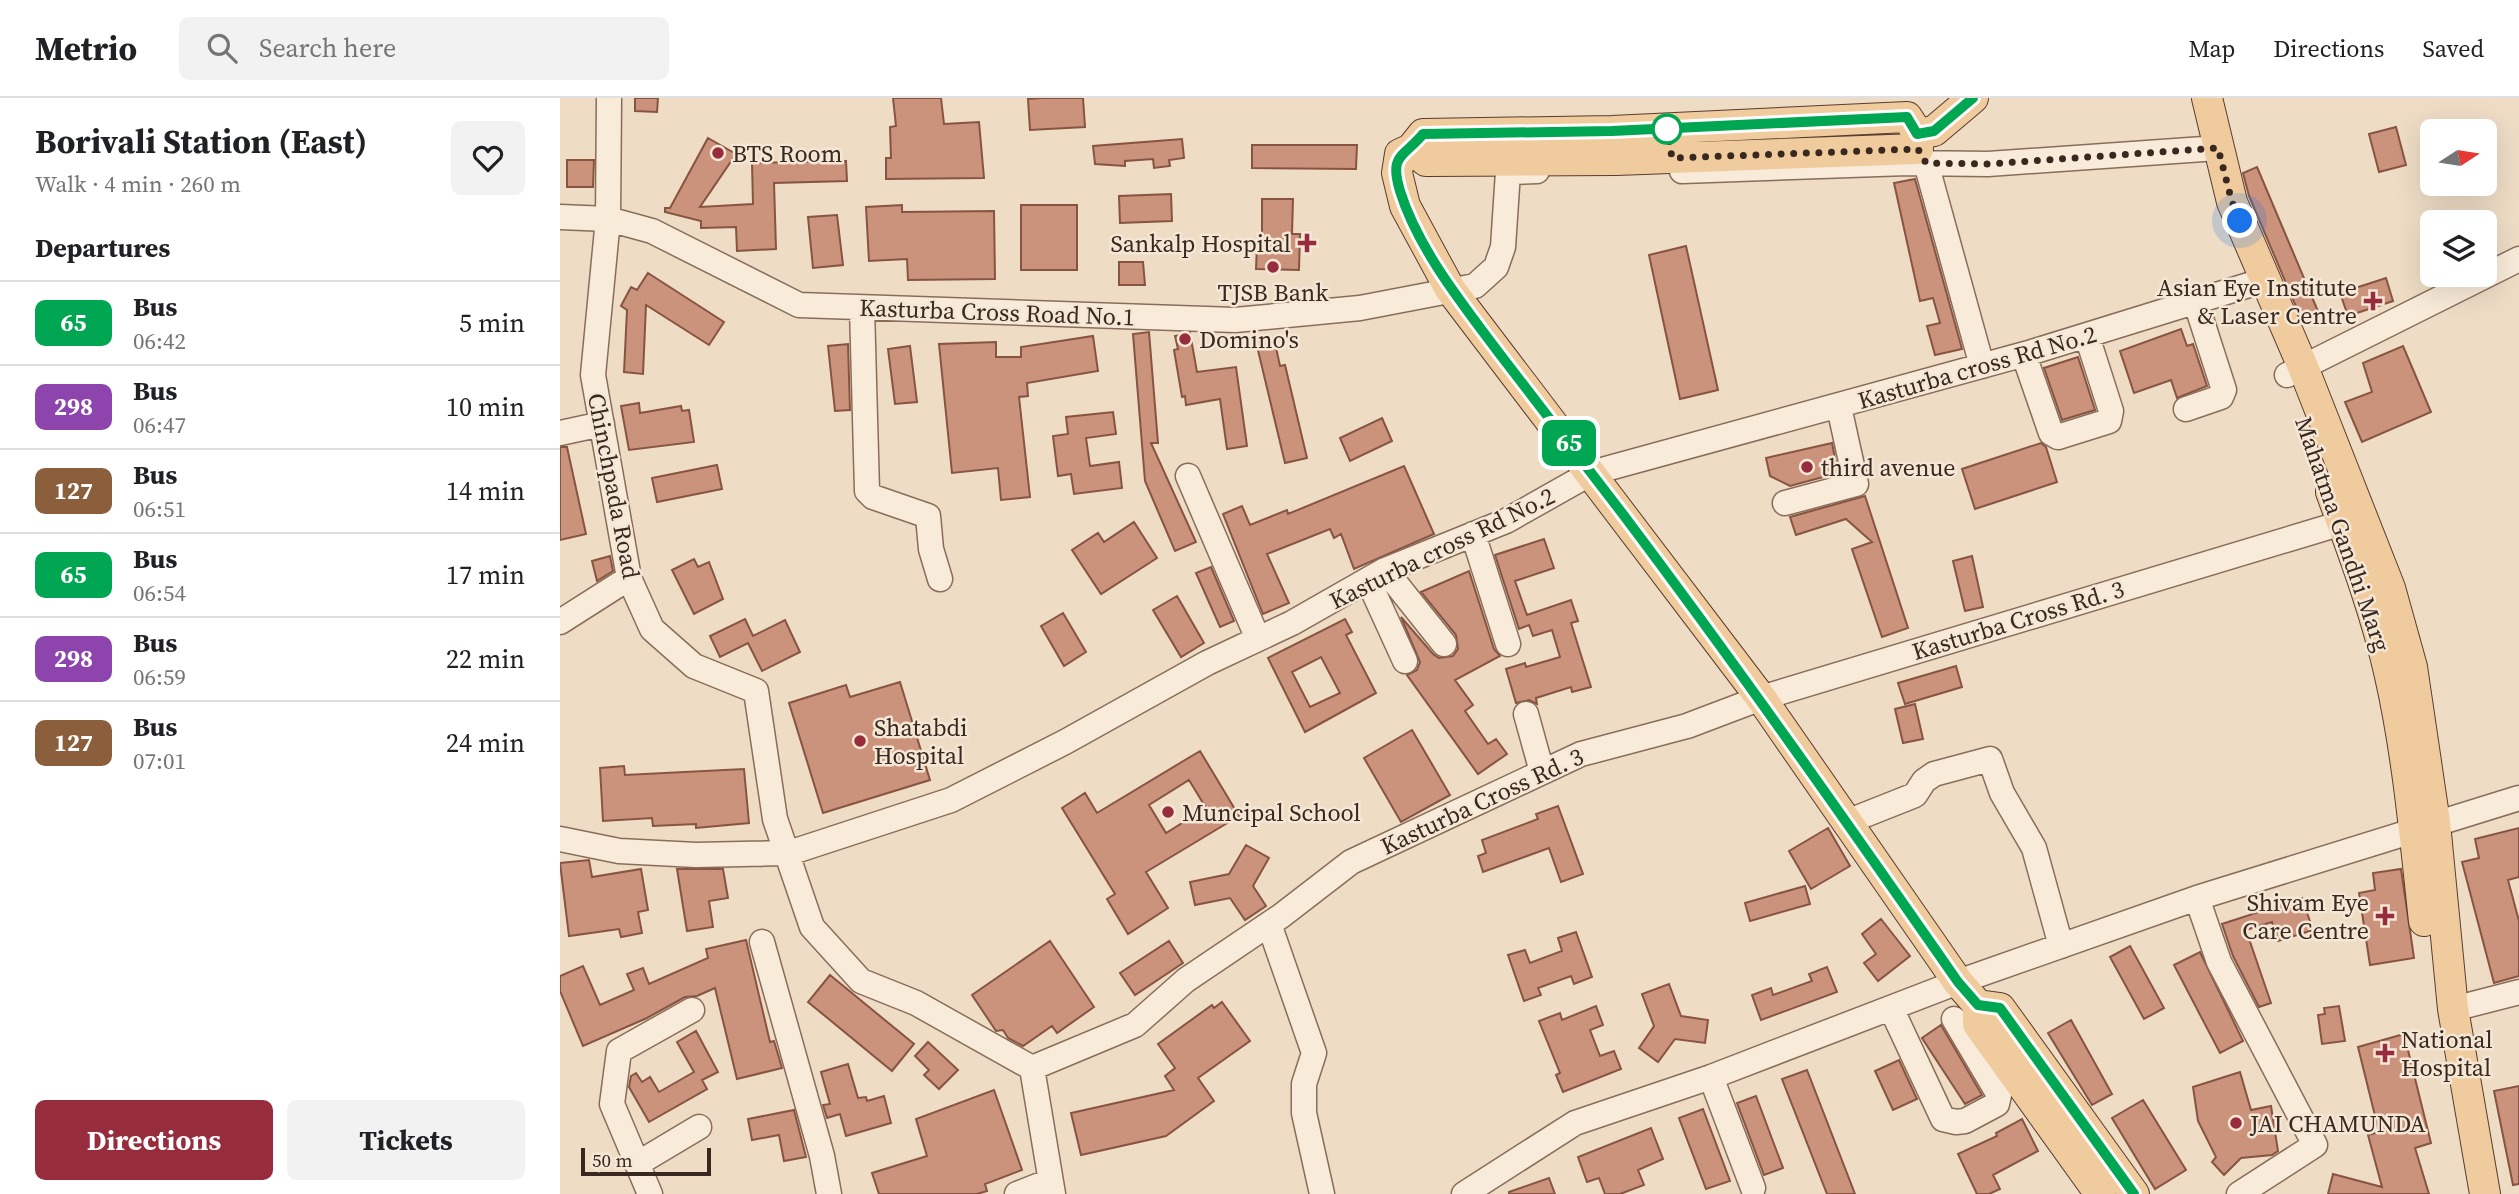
<!DOCTYPE html>
<html lang="en">
<head>
<meta charset="utf-8">
<style>
  body { margin:0; font-family:"Source Serif 4",serif; background:#f2f2f2; color:#202124; height:100vh; display:flex; flex-direction:column; font-size:26px; white-space:nowrap }
  * { box-sizing:border-box; margin:0 }
  p { font-size:23px; color:#757577 }
  .icon { flex:none; width:38px; height:38px; fill:none; stroke:currentColor; stroke-width:2; stroke-linecap:round; stroke-linejoin:round }
  .map { position:relative; flex:1; overflow:hidden }
  .details { display:flex; flex-direction:column; background:#fff; width:560px }
  .details>* { flex:none }
  .badge { padding:0 14px; border-radius:10px; font-size:24px; line-height:46px }
  .needle { width:46px; rotate:78deg }
  .buttons { position:absolute; left:1860px; top:21px; display:grid; gap:14px }
  .buttons a { display:grid; place-items:center; width:77px; height:77px; border-radius:10px; background:#fff; box-shadow:0 7px 28px #0002; font-size:35px }
  .scale { position:absolute; left:21px; bottom:18px; width:130px; box-sizing:border-box; padding-left:7px; border:4px solid #39281f; border-top:0; font-size:19px; line-height:24px; white-space:nowrap; color:#39281f; -webkit-text-stroke:5px #f5e7d5; paint-order:stroke }
  .you { position:absolute; width:35px; height:35px; margin:-18px; border:5px solid #fff; border-radius:50%; background:#1a73e8; box-shadow:0 0 0 10px #1a73e833 }
  .map>.badge { position:absolute; translate:-50% -50%; box-shadow:0 0 0 4px #fff }
  h2 { padding:0 35px; font-size:26px; line-height:63px }
  .round { display:grid; place-items:center; flex:none; width:74px; height:74px; border-radius:10px; background:#f2f2f2 }
  .overview { display:flex; align-items:center; justify-content:space-between; height:119px; padding:0 35px }
  h1 { font-size:33px; font-weight:700; line-height:52px }
  .primary-button { display:flex; gap:14px; margin-top:auto; padding:14px 35px }
  .primary-button a { flex:1; height:80px; border-radius:10px; background:#972c3c; color:#fff; font-size:28px; font-weight:700; line-height:80px; text-align:center }
  .primary-button a+a { background:#f2f2f2; color:#202124 }
  ul { padding:0; list-style:none }
  li { display:flex; align-items:center; gap:21px; height:84px; padding:0 35px; border-top:2px solid #e0e0e0 }
  li div { flex:1 }
  li b { display:block; font-size:26px }
  li em { font-style:normal }
  li .badge { min-width:77px; font-weight:700; text-align:center }
  header { display:flex; align-items:center; gap:42px; box-sizing:border-box; height:98px; padding:0 35px; background:#fff; border-bottom:2px solid #e0e0e0 }
  header strong { font-size:33px }
  nav { display:flex; gap:38px; margin-inline-start:auto; font-size:24px }
  .search { width:490px; height:63px; background:#f2f2f2; display:flex; align-items:center; gap:18px; box-sizing:border-box; padding:0 24px; border-radius:10px; color:#757577; font-size:26px }
  main { display:flex; flex:1; min-height:0 }
  .map>svg:first-child { display:block }
  .building { fill:#cb927c; stroke:#885442; stroke-width:2; fill-rule:evenodd }
  .lines { fill:none; stroke-linecap:round; stroke-linejoin:round }
  .minor-casing { stroke:#896d5b; stroke-width:27 }
  .major-casing { stroke:#573c30; stroke-width:32 }
  .minor { stroke:#f9ebd9; stroke-width:24 }
  .major { stroke:#f0cb9e; stroke-width:30 }
  .line-casing { stroke:#fff; stroke-width:16 }
  .line { stroke:#00a651; stroke-width:10 }
  .walk { stroke:#39281f; stroke-width:7; stroke-dasharray:0 12.6 }
  .stop-dot { fill:#fff; stroke:#00a651; stroke-width:3.5 }
  .poi-dot { fill:#972c3c; stroke:#f5e7d5; stroke-width:2.5 }
  .labels { text-anchor:middle; dominant-baseline:central; stroke-width:5; stroke-linejoin:round; paint-order:stroke }
  .poi-label { font-size:24px; fill:#39281f; stroke:#f5e7d5; text-anchor:start }
  .street-label { font-size:24px; fill:#39281f; stroke:#f5e7d5 }
</style>
</head>
<body>
<header>
<strong>Metrio</strong>
<div class="search"><svg class="icon" aria-label="search" viewBox="0 0 24 24"><circle cx="10" cy="10" r="6"/><path d="M15 15l6 6"/></svg>Search here</div>
<nav><a>Map</a><a>Directions</a><a>Saved</a></nav>
</header>
<main>
<section class="details">
<div class="overview"><div><h1>Borivali Station (East)</h1><p>Walk · 4 min · 260 m</p></div><a class="round"><svg class="icon" aria-label="heart" viewBox="0 0 24 24"><path d="M12 20l-8-8c-3-5 5-10 8-4 3-6 11-1 8 4z"/></svg></a></div>
<h2>Departures</h2>
<ul>
<li><span class="badge" style="background:#00a651;color:#fff">65</span><div><b>Bus</b><p>06:42</p></div><em>5 min</em></li>
<li><span class="badge" style="background:#8e44ad;color:#fff">298</span><div><b>Bus</b><p>06:47</p></div><em>10 min</em></li>
<li><span class="badge" style="background:#8b5e3c;color:#fff">127</span><div><b>Bus</b><p>06:51</p></div><em>14 min</em></li>
<li><span class="badge" style="background:#00a651;color:#fff">65</span><div><b>Bus</b><p>06:54</p></div><em>17 min</em></li>
<li><span class="badge" style="background:#8e44ad;color:#fff">298</span><div><b>Bus</b><p>06:59</p></div><em>22 min</em></li>
<li><span class="badge" style="background:#8b5e3c;color:#fff">127</span><div><b>Bus</b><p>07:01</p></div><em>24 min</em></li>
</ul>
<div class="primary-button"><a>Directions</a><a>Tickets</a></div>
</section>
<div class="map">
<svg width="1959" height="1096" viewBox="0 0 1959 1096">
  <rect width="100%" height="100%" fill="#eedcc5"/>
  <!-- building -->
  <path class="building" d="M75,0H98L97,14L75,13Z
    M333,0H381L384,26L419,24L424,80L326,81V60H331L330,29L336,28Z
    M482,0H523L525,29L470,32L468,1Z
    M1836,29L1846,67L1819,74L1809,36Z
    M148,40L176,56L140,109L193,106L192,65L286,63L287,83L214,85L216,151L177,153L176,129L141,130V123L105,114V110H110Z
    M622,41L624,60L609,62L610,68L594,70L593,61L565,63V68L535,66L533,48Z
    M692,47H797L796,71L692,70Z
    M7,62H34L33,89H7Z
    M1697,69L1760,218L1743,225L1689,98L1683,75Z
    M1355,81L1402,251L1375,257L1367,228L1380,225L1373,200L1360,203L1334,85Z
    M611,96L612,123L560,125L559,98Z
    M702,101H733L732,136H740L739,172L696,171L697,146H702Z
    M342,107V114L434,113L435,181L348,182L347,161L309,163L306,109Z
    M461,107H517V172H461Z
    M277,117L283,167L253,170L248,119Z
    M1126,148L1158,292L1120,301L1089,157Z
    M559,164H583L585,187H559Z
    M88,175L164,224L149,247L86,207L83,276L64,274L67,212L61,208L71,189L77,192Z
    M1826,180L1833,203L1788,218L1780,195Z
    M1621,231L1627,248L1633,246L1647,288L1617,300L1611,282L1574,295L1560,253Z
    M589,234L598,345H591L636,444L615,453L585,383L573,236Z
    M630,235L637,274L676,269L687,348L667,351L660,301L626,307L625,298L622,299L614,252L618,251L615,238Z
    M533,238L538,273L467,285L468,298L459,299L470,399L441,402L438,370L392,375L379,246L436,244V259H461V249Z
    M714,240L720,268L725,267L747,360L725,365L696,244Z
    M288,246L290,312L275,313L268,248Z
    M350,248L357,304L335,306L328,251Z
    M1843,248L1871,314L1802,344L1785,304L1812,294L1803,265Z
    M1518,259L1535,312L1502,322L1484,270Z
    M79,305L80,315L121,308L122,313L129,312L134,344L69,352L61,308Z
    M553,314L556,336L526,340L530,368L559,364L562,390L514,396L511,376L498,378L493,338L508,336L506,319Z
    M822,320L832,343L790,363L780,340Z
    M1272,345L1278,375L1230,388L1210,378L1206,360Z
    M1481,345L1486,349L1497,384L1415,411L1402,371Z
    M0,349H7L26,436L0,442Z
    M157,367L162,391L97,404L92,380Z
    M844,368L874,436L794,471L781,436L774,440L770,431L707,456L729,505L703,516L663,416L682,408L690,427L727,412L728,416Z
    M1305,398L1348,530L1322,539L1292,451L1312,444L1286,421L1236,437L1230,419Z
    M574,424L597,460L541,496L512,452L538,435L544,444Z
    M984,441L994,470L955,483L967,517L1011,502L1018,523L1011,525L1031,589L1012,594L1011,589L976,600L977,606L969,602L956,605L946,571L965,565L966,569L1000,559L992,532L973,538L969,527L959,531L935,457Z
    M50,458L53,473L37,483L32,463Z
    M1412,458L1423,509L1405,513L1393,463Z
    M134,461L138,469L149,464L163,501L134,516L112,472Z
    M651,469L674,523L660,529L636,475Z
    M909,473L934,551L940,558L895,582L913,607L905,613L928,646L936,641L947,656L918,676L847,577L857,572L860,564L841,519L873,556L879,560L893,558L898,551L896,537L861,494Z
    M617,498L644,545L621,559L593,512Z
    M503,515L526,554L504,568L481,528Z
    M185,521L193,538L225,522L240,554L202,573L188,545L160,559L150,538Z
    M785,521L792,534L786,537L816,595L745,634L708,560ZM761,559L780,595L750,609L732,574Z
    M1396,568L1402,589L1345,606L1338,585Z
    M340,584L370,682L263,715L229,605L286,587L290,599Z
    M1355,606L1363,641L1343,645L1335,611Z
    M852,632L890,697L841,724L804,660Z
    M640,653L679,718L586,774L608,810L568,836L547,801L555,796L502,710L525,695L537,715ZM629,682L646,710L606,735L589,707Z
    M64,668L65,677L184,671L189,725L136,730V726L93,728L92,720L43,723L40,670Z
    M998,708L1023,776L1001,784L989,750L923,774L918,758L926,755L922,742L978,721L976,716Z
    M1268,730L1290,768L1251,791L1229,753Z
    M1959,730V779L1948,782L1959,823V878L1934,885L1902,764L1919,760L1915,741Z
    M686,747L709,760L693,788L706,808L685,822L670,800L635,807L630,784L669,776Z
    M29,762L32,779L81,771L88,812L78,814L82,835L61,839L59,831L9,838L0,765Z
    M117,771H163L168,800L149,803L153,829L127,833Z
    M1841,771L1854,860L1810,867L1799,795L1815,792L1813,775Z
    M1245,788L1250,806L1190,823L1185,805Z
    M1742,800L1753,832L1718,843L1712,824L1686,832L1711,905L1699,909L1673,858L1662,826Z
    M1321,821L1350,858L1318,883L1304,865L1316,856L1302,836Z
    M1016,834L1032,879L1014,886L1011,878L978,890L981,897L964,903L948,857L965,852L970,865L1002,853L998,840Z
    M186,842L210,944L214,943L222,970L177,981L155,890L137,898L125,899L87,920L23,948L0,893V878L23,868L40,907L74,892L67,876L83,870L89,886L148,860L146,851Z
    M490,843L534,909L497,935L492,928L463,948L448,940L443,932L436,933L412,897Z
    M609,843L623,865L575,897L560,875Z
    M1570,848L1604,910L1584,921L1550,859Z
    M1640,854L1683,943L1660,955L1614,867Z
    M1267,869L1277,894L1201,922L1192,897L1211,890L1213,897L1252,883L1249,876Z
    M270,877L354,946L332,973L248,904Z
    M1109,886L1121,918L1148,922L1145,945L1115,941L1098,964L1079,950L1094,928L1082,896Z
    M662,904L690,943L638,980L654,1003L606,1038L521,1057L511,1015L614,992L605,978L615,970L598,946L652,907L654,910Z
    M1036,908L1043,927L1030,932L1040,958L1054,953L1061,971L1003,994L996,977L1000,975L979,923L1000,915L1002,922Z
    M1779,908L1785,943L1762,946L1758,917L1765,916L1764,910Z
    M1511,922L1552,996L1532,1007L1488,935Z
    M1381,927L1422,997L1405,1006L1362,940Z
    M136,933L158,974L142,982L147,991L89,1024L69,989L71,978L76,975L82,984L90,979L99,994L134,974L117,944Z
    M1844,936L1871,1045L1855,1050L1869,1096H1768L1773,1076L1822,1089L1808,1037L1819,1034L1798,949Z
    M368,944L398,972L379,991L364,977L369,972L355,958Z
    M1339,962L1357,1001L1333,1012L1315,973Z
    M288,966L298,1000L306,999L307,1003L324,998L331,1025L286,1038L280,1016L267,1020L263,1007L270,1006L261,974Z
    M1247,972L1295,1096H1267L1222,981Z
    M1680,974L1691,1012L1711,1008L1718,1053L1712,1057L1681,1060L1664,1077L1652,1064L1656,1059L1638,1023L1633,989Z
    M1959,988V1086L1953,1087L1934,993Z
    M434,992L462,1072L425,1086L427,1093L417,1096H319L312,1075L367,1058L356,1021Z
    M1196,998L1223,1070L1204,1077L1177,1005Z
    M1583,1002L1626,1072L1595,1091L1552,1020Z
    M1143,1011L1170,1083L1146,1091L1119,1020Z
    M234,1012L246,1059L224,1063L219,1037L192,1042L188,1021Z
    M1462,1021L1478,1053L1433,1077L1440,1091L1429,1096H1417L1398,1056L1437,1038L1436,1035Z
    M1091,1030L1103,1061L1078,1072L1084,1087L1060,1096H1045L1039,1080L1027,1084L1018,1059Z
    M989,1080L995,1096H949V1094Z"/>
  <g class="lines">
    <defs>
      <path id="minor" d="M49,0L48,121L33,277L69,480L92,531L134,568L196,593L215,721L252,829L301,883L356,905L472,970L493,1096
        M1358,51L1366,65L1422,268
        M1122,73L1347,65L1428,66L1658,50
        M0,119L48,121L92,133L239,207L675,222L800,210L915,188L936,169L943,149L948,74L977,73
        M302,210L307,393L313,399L368,418L371,451L380,481
        M1464,257L1491,335L1498,339L1549,323L1551,313L1527,238
        M1727,277L1959,161
        M1626,311L1661,299L1664,292L1636,205
        M0,335L42,326
        M628,378L698,541
        M1225,405L1296,386L1279,309
        M913,436L948,546
        M825,472L884,546
        M808,482L845,563
        M0,524L69,480
        M966,616L982,674
        M1287,724L1355,697L1364,683L1374,676L1430,661L1442,695L1474,750L1501,848
        M0,741L59,753L136,757L229,755L391,702L505,644L647,565L732,525L825,472L946,423L1031,375L1472,254L1705,182
        M1637,800L1659,864L1755,1047L1679,1096
        M709,826L754,955L744,986V1015L762,1096
        M202,844L262,1058L269,1096
        M1331,910L1383,1021L1396,1024L1405,1023L1437,1006L1439,997L1394,921
        M1893,911L1959,894
        M472,970L575,927L626,882L721,818L791,764L1021,656L1127,628L1201,600L1782,425L1797,418
        M1151,979L1193,1090
        M77,1066L139,1029
        M90,1096L52,1006L59,953L132,912
        M457,1096L490,1083
        M904,1096L1015,1025L1151,979L1398,884L1637,800L1959,700"/>
      <path id="major" d="M1647,0L1672,104L1743,269L1830,490L1852,569L1875,725L1893,911L1925,1096
        M1358,36L1374,33L1413,0
        M851,51L866,63L1056,62L1358,51V36L1347,19L1052,33L863,36L851,51L840,56L837,75L845,108L890,191L1201,600L1398,884L1418,907L1440,910L1574,1096
        M1771,394C1793,454 1816,515 1830,578C1848,658 1855,741 1864,823
        M1418,907V926L1540,1096"/>
    </defs>
    <!-- minor casing -->
    <use href="#minor" class="minor-casing"/>
    <!-- major casing -->
    <use href="#major" class="major-casing"/>
    <!-- minor -->
    <use href="#minor" class="minor"/>
    <!-- major -->
    <use href="#major" class="major"/>
  </g>
  <g class="lines">
    <defs>
      <path id="line" d="M1413,0L1374,33L1357,36L1347,19L1052,33L863,36C843,60 829,56 840,93C858,151 903,207 939,255C980,308 1021,361 1062,415C1178,569 1288,726 1398,884L1418,907L1440,910L1574,1096"/>
    </defs>
    <!-- line casing -->
    <use href="#line" class="line-casing"/>
    <!-- line -->
    <use href="#line" class="line"/>
    <!-- walk -->
    <path class="walk" d="M1107,31L1112,60L1358,51L1366,65L1428,66L1658,50L1672,104L1680,123"/>
  </g>
  <!-- markers -->
  <circle class="stop-dot" cx="1107" cy="31" r="14"/>
  <g class="poi-dot">
    <circle cx="158" cy="55" r="7"/>
    <path d="M743.5 134.5h7v7h7v7h-7v7h-7v-7h-7v-7h7z"/>
    <circle cx="713" cy="169" r="7"/>
    <path d="M1809.5 192.5h7v7h7v7h-7v7h-7v-7h-7v-7h7z"/>
    <circle cx="625" cy="241" r="7"/>
    <circle cx="1247" cy="369" r="7"/>
    <circle cx="300" cy="643" r="7"/>
    <circle cx="608" cy="714" r="7"/>
    <path d="M1821.5 807.5h7v7h7v7h-7v7h-7v-7h-7v-7h7z"/>
    <path d="M1821.5 944.5h7v7h7v7h-7v7h-7v-7h-7v-7h7z"/>
    <circle cx="1676" cy="1025" r="7"/>
  </g>
  <g class="labels">
    <!-- poi labels -->
    <g class="poi-label">
      <text x="172" y="55">BTS Room</text>
      <text x="731" y="145" text-anchor="end">Sankalp Hospital</text>
      <text x="1797" y="189" text-anchor="end">Asian Eye Institute<tspan x="1797" dy="28">&amp; Laser Centre</tspan></text>
      <text x="713" y="194" text-anchor="middle">TJSB Bank</text>
      <text x="639" y="241">Domino's</text>
      <text x="1261" y="369">third avenue</text>
      <text x="314" y="629">Shatabdi<tspan x="314" dy="28">Hospital</tspan></text>
      <text x="622" y="714">Muncipal School</text>
      <text x="1809" y="804" text-anchor="end">Shivam Eye<tspan x="1809" dy="28">Care Centre</tspan></text>
      <text x="1841" y="941">National<tspan x="1841" dy="28">Hospital</tspan></text>
      <text x="1690" y="1025">JAI CHAMUNDA</text>
    </g>
    <!-- street labels -->
    <g class="street-label">
      <text transform="translate(437 214) rotate(2)">Kasturba Cross Road No.1</text>
      <text transform="translate(1417 269) rotate(-16)">Kasturba cross Rd No.2</text>
      <text transform="translate(54 388) rotate(79)">Chinchpada Road</text>
      <text transform="translate(1783 436) rotate(71)">Mahatma Gandhi Marg</text>
      <text transform="translate(882 450) rotate(-26)">Kasturba cross Rd No.2</text>
      <text transform="translate(1458 522) rotate(-17)">Kasturba Cross Rd. 3</text>
      <text transform="translate(922 703) rotate(-25)">Kasturba Cross Rd. 3</text>
    </g>
  </g>
</svg>
<div class="buttons">
<a><svg class="needle" viewBox="-14 -14 28 28"><path d="M0-13l5 13h-10z" fill="#e53935"/><path d="M0 13l5-13h-10z" fill="#757577"/></svg></a>
<a><svg class="icon" aria-label="layers" viewBox="0 0 24 24"><path d="M12 4l9 5-9 5-9-5zM3 14l9 5 9-5"/></svg></a>
</div>
<div class="scale">50 m</div>
<div class="you" style="left:1680px;top:123px"></div>
<b class="badge" style="left:1009px;top:345px;background:#00a651;color:#fff">65</b>
</div>
</main>
</body>
</html>
